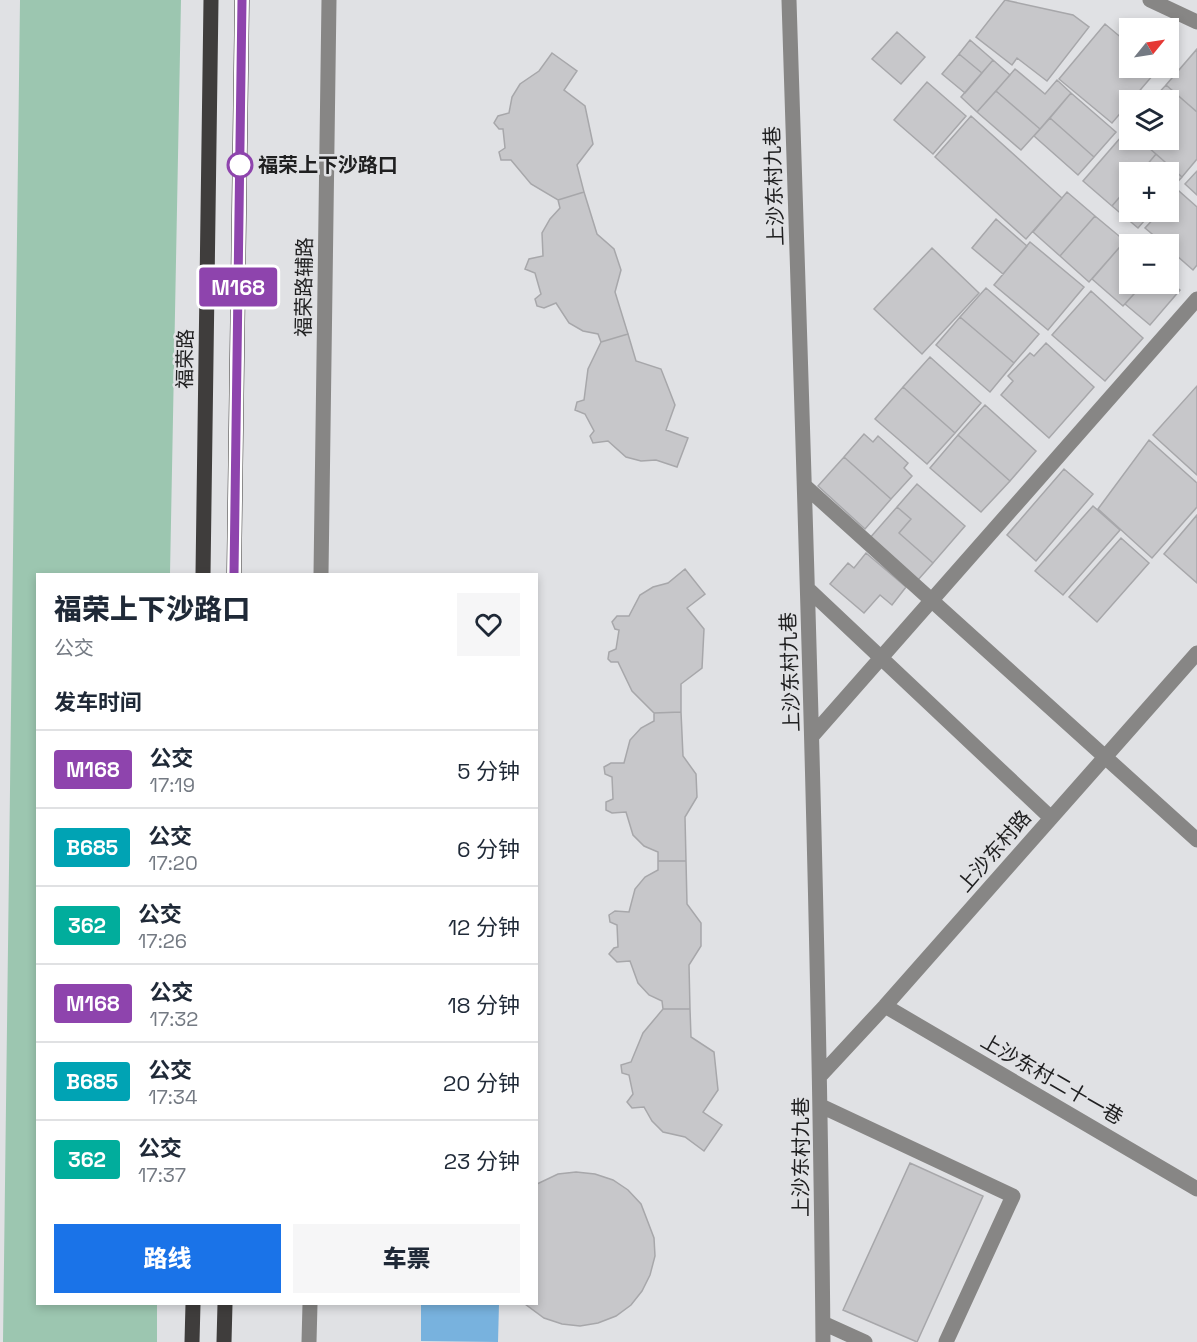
<!DOCTYPE html>
<html lang="zh">
<head>
<meta charset="utf-8">
<style>
  body { margin:0; font-family:"Space Grotesk","Noto Sans SC",sans-serif; background:#f6f6f7; color:#1f2937; height:100vh; display:flex; flex-direction:column; font-size:22px; white-space:nowrap }
  * { box-sizing:border-box; margin:0 }
  p { font-size:20px; color:#747a83 }
  .icon { flex:none; width:33px; height:33px; fill:none; stroke:currentColor; stroke-width:2; stroke-linecap:round; stroke-linejoin:round }
  .map { position:relative; flex:1; overflow:hidden }
  .panel { position:absolute; left:36px; top:573px; width:502px; height:732px; display:flex; flex-direction:column; background:#fff; border-radius:0px; box-shadow:0 3px 9px #0003 }
  .panel>* { flex:none }
  .badge { padding:0 12px; border-radius:4px; font-size:21px; line-height:39px }
  .needle { width:39px; rotate:60deg }
  .fabs { position:absolute; left:1119px; top:18px; display:grid; gap:12px }
  .fabs a { display:grid; place-items:center; width:60px; height:60px; border-radius:0px; background:#fff; box-shadow:0 3px 9px #0003; font-size:30px }
  .map>.badge { position:absolute; translate:-50% -50%; box-shadow:0 0 0 3px #fff }
  h2 { padding:0 18px; font-size:22px; line-height:54px }
  .round { display:grid; place-items:center; flex:none; width:63px; height:63px; border-radius:0px; background:#f6f6f7 }
  .head { display:flex; align-items:center; justify-content:space-between; height:102px; padding:0 18px }
  h1 { font-size:28px; font-weight:800; line-height:45px }
  .action { display:flex; gap:12px; margin-top:auto; padding:12px 18px }
  .action a { flex:1; height:69px; border-radius:0px; background:#1a73e8; color:#fff; font-size:24px; font-weight:800; line-height:69px; text-align:center }
  .action a+a { background:#f6f6f7; color:#1f2937 }
  ul { padding:0; list-style:none }
  li { display:flex; align-items:center; gap:18px; height:78px; padding:0 18px; border-top:2px solid #e0e1e3 }
  li div { flex:1 }
  li b { display:block; font-size:22px }
  li em { font-style:normal }
  li .badge { min-width:66px; font-weight:700; text-align:center }
  .map>svg:first-child { display:block }
  .green { fill:#9cc6b0 }
  .water { fill:#78b2de }
  .building { fill:#c7c7ca; stroke:#a7a7aa; stroke-width:1.5 }
  .lines { fill:none; stroke-linecap:round; stroke-linejoin:round }
  .minor { stroke:#878685; stroke-width:15 }
  .major { stroke:#3f3d3c; stroke-width:15 }
  .line-casing { stroke:#fff; stroke-width:14 }
  .line { stroke:#8e44ad; stroke-width:9 }
  .stop-dot { fill:#fff; stroke:#8e44ad; stroke-width:3 }
  .labels { text-anchor:middle; dominant-baseline:central; stroke-width:5; stroke-linejoin:round; paint-order:stroke }
  .stop-label { font-size:20px; font-weight:bold; fill:#202021; stroke:#e0e1e4; text-anchor:start }
  .street-label { font-size:20px; fill:#202021; stroke:#e0e1e4 }
</style>
</head>
<body>
<div class="map">
<svg width="1197" height="1342" viewBox="0 0 1197 1342">
  <rect width="100%" height="100%" fill="#e0e1e4"/>
  <!-- green -->
  <path class="green" d="M20,0H181L170,574H38V1304H157V1342H3Z"/>
  <!-- water -->
  <path class="water" d="M421,1304H499L498,1342L421,1341Z"/>
  <!-- building -->
  <path class="building" d="M1005,0L1073,15L1089,27L1047,81L1017,58L1012,65L976,37Z
    M1105,24L1130,45V68H1159L1112,123L1059,79Z
    M897,32L925,57L901,84L872,59Z
    M970,40L993,60L982,73L959,54Z
    M1197,49V112L1166,85Z
    M552,53L577,71L564,90L585,106L593,144L577,165L584,192L558,200L531,184L511,160H501L499,152L505,148L503,129H499L494,123L498,116L509,113L512,97L520,84L539,71Z
    M959,54L982,73L965,93L942,74Z
    M993,60L1010,75L977,112L961,97Z
    M1015,69L1045,94L1057,80L1071,93L1040,129L996,91Z
    M927,82L966,116L933,154L894,120Z
    M1166,85L1197,112V159L1182,177L1140,140H1168V100H1152Z
    M996,91L1040,129L1021,150L977,112Z
    M1071,93L1116,132L1094,157L1050,118Z
    M971,116L1062,198L1026,239L935,157Z
    M1050,118L1094,157L1078,175L1034,136Z
    M1128,129L1130,140H1140L1156,154L1141,172H1130V185L1112,206L1083,181Z
    M1156,154L1182,177L1168,192V172H1141Z
    M1197,171V195L1185,184Z
    M1130,185V212H1152L1138,228L1112,206Z
    M1179,191L1197,207V265L1193,270L1168,248V244H1164L1145,228L1160,212H1168V202Z
    M584,192L597,234L614,249L621,270L615,292L628,334L601,342L598,334L583,331L569,323L556,303L544,308L537,306L535,299L541,294L535,273L525,269L529,259L543,256L542,233L550,219L560,208L558,200Z
    M1067,192L1095,216L1060,256L1033,232Z
    M1095,216L1125,241L1089,282L1060,256Z
    M996,219L1027,246L1003,274L972,248Z
    M1125,241L1130,246V284H1143L1123,306L1092,279Z
    M1030,242L1084,287L1048,330L994,285Z
    M932,248L979,293L922,354L874,309Z
    M1168,280L1180,290L1150,325L1125,304L1143,284H1168Z
    M986,288L1039,334L1014,363L960,317Z
    M1091,291L1143,338L1105,381L1052,335Z
    M960,317L1014,363L990,392L936,345Z
    M628,334L636,361L661,369L675,405L666,430L688,438L677,467L656,460L641,461L626,457L608,441L593,443L590,436L594,431L585,414L575,410L577,402L584,400L588,369L601,342Z
    M1046,343L1094,387L1049,438L1001,395L1013,381L1008,376L1030,353L1034,356Z
    M930,357L981,403L955,433L903,387Z
    M1197,386V475L1153,435Z
    M903,387L955,433L927,464L875,419Z
    M985,405L1036,451L1010,481L958,435Z
    M864,434L873,442L878,436L908,463L904,468L912,476L891,499L844,457Z
    M958,435L1010,481L981,512L930,468Z
    M1149,440L1197,483V507L1152,558L1098,509Z
    M844,457L891,499L865,529L818,486Z
    M1064,469L1093,494L1036,561L1007,535Z
    M917,484L965,526L933,563L899,533L911,519L897,507Z
    M1093,506L1120,530L1063,595L1035,571Z
    M897,507L911,519L899,533L933,563L917,581L869,539Z
    M1197,515V583L1164,554Z
    M1121,538L1149,563L1097,622L1069,597Z
    M866,553L906,587L892,605L880,595L864,613L830,584L848,563L854,568Z
    M685,569L705,594L687,608L704,629L702,668L681,684V712L654,713L632,691L618,662H611L608,659L609,652L616,649L619,630L615,629L612,622L617,616H629L640,595L653,587L668,583Z
    M681,712L683,756L696,774L697,797L685,817L686,861H658V852L644,846L633,835L626,812L612,813L606,810V802L613,799L612,777L605,774L604,767L611,763H624L630,740L641,728L654,721V713Z
    M658,861H686L687,904L701,923V946L689,965L690,1009H663L662,1001L649,995L638,983L630,961L617,962L609,954L614,948L618,947L617,925L610,922L609,915L615,911L629,912L635,889L645,877L658,870Z
    M663,1009H690L691,1037L714,1052L718,1090L703,1112L722,1125L704,1151L685,1137L663,1132L652,1121L644,1107L632,1108L627,1102L633,1094L629,1075L622,1073L621,1065L631,1062L643,1033Z
    M910,1163L983,1196L917,1342L843,1310Z
    M576,1172L595,1174L613,1180L628,1190L641,1204L654,1238L655,1256L650,1275L642,1291L631,1305L616,1316L598,1323L580,1326L562,1324L544,1318L525,1304H537V1184L558,1174Z"/>
  <g class="lines">
    <!-- minor -->
    <path class="minor" d="M789,0C803,447 819,894 823,1342
      M1150,0L1197,22
      M805,486L1197,840
      M321,574L329,0
      M808,589L1051,818
      M813,735L1197,299
      M885,1006L1197,1189
      M821,1075L885,1006L1197,653
      M821,1106L1013,1196L946,1342
      M823,1323L865,1342
      M309,1342L310,1304"/>
    <!-- major -->
    <path class="major" d="M203,574L211,0
      M234,574L242,0
      M192,1342L193,1304
      M224,1342L225,1304"/>
  </g>
  <g class="lines">
    <defs>
      <path id="line" d="M234,574L242,0"/>
    </defs>
    <!-- line casing -->
    <use href="#line" class="line-casing"/>
    <!-- line -->
    <use href="#line" class="line"/>
  </g>
  <!-- markers -->
  <circle class="stop-dot" cx="240" cy="165" r="12"/>
  <g class="labels">
    <!-- stop labels -->
    <g class="stop-label">
      <text x="258" y="165">福荣上下沙路口</text>
    </g>
    <!-- street labels -->
    <g class="street-label">
      <text transform="translate(774 186) rotate(-92)">上沙东村九巷</text>
      <text transform="translate(304 287) rotate(-89)">福荣路辅路</text>
      <text transform="translate(185 359) rotate(-89)">福荣路</text>
      <text transform="translate(790 672) rotate(-92)">上沙东村九巷</text>
      <text transform="translate(994 851) rotate(-49)">上沙东村路</text>
      <text transform="translate(1052 1079) rotate(30)">上沙东村二十一巷</text>
      <text transform="translate(801 1157) rotate(-90)">上沙东村九巷</text>
    </g>
  </g>
</svg>
<div class="fabs">
<a><svg class="needle" viewBox="-14 -14 28 28"><path d="M0-13l5 13h-10z" fill="#e53935"/><path d="M0 13l5-13h-10z" fill="#747a83"/></svg></a>
<a><svg class="icon" aria-label="layers" viewBox="0 0 24 24"><path d="M12 4l9 5-9 5-9-5zM3 14l9 5 9-5"/></svg></a>
<a>+</a>
<a>−</a>
</div>
<b class="badge" style="left:238px;top:287px;background:#8e44ad;color:#fff">M168</b>
<section class="panel">
<div class="head"><div><h1>福荣上下沙路口</h1><p>公交</p></div><a class="round"><svg class="icon" aria-label="heart" viewBox="0 0 24 24"><path d="M12 20l-8-8c-3-5 5-10 8-4 3-6 11-1 8 4z"/></svg></a></div>
<h2>发车时间</h2>
<ul>
<li><span class="badge" style="background:#8e44ad;color:#fff">M168</span><div><b>公交</b><p>17:19</p></div><em>5 分钟</em></li>
<li><span class="badge" style="background:#00a3b4;color:#fff">B685</span><div><b>公交</b><p>17:20</p></div><em>6 分钟</em></li>
<li><span class="badge" style="background:#01ad9c;color:#fff">362</span><div><b>公交</b><p>17:26</p></div><em>12 分钟</em></li>
<li><span class="badge" style="background:#8e44ad;color:#fff">M168</span><div><b>公交</b><p>17:32</p></div><em>18 分钟</em></li>
<li><span class="badge" style="background:#00a3b4;color:#fff">B685</span><div><b>公交</b><p>17:34</p></div><em>20 分钟</em></li>
<li><span class="badge" style="background:#01ad9c;color:#fff">362</span><div><b>公交</b><p>17:37</p></div><em>23 分钟</em></li>
</ul>
<div class="action"><a>路线</a><a>车票</a></div>
</section>
</div>
</body>
</html>
